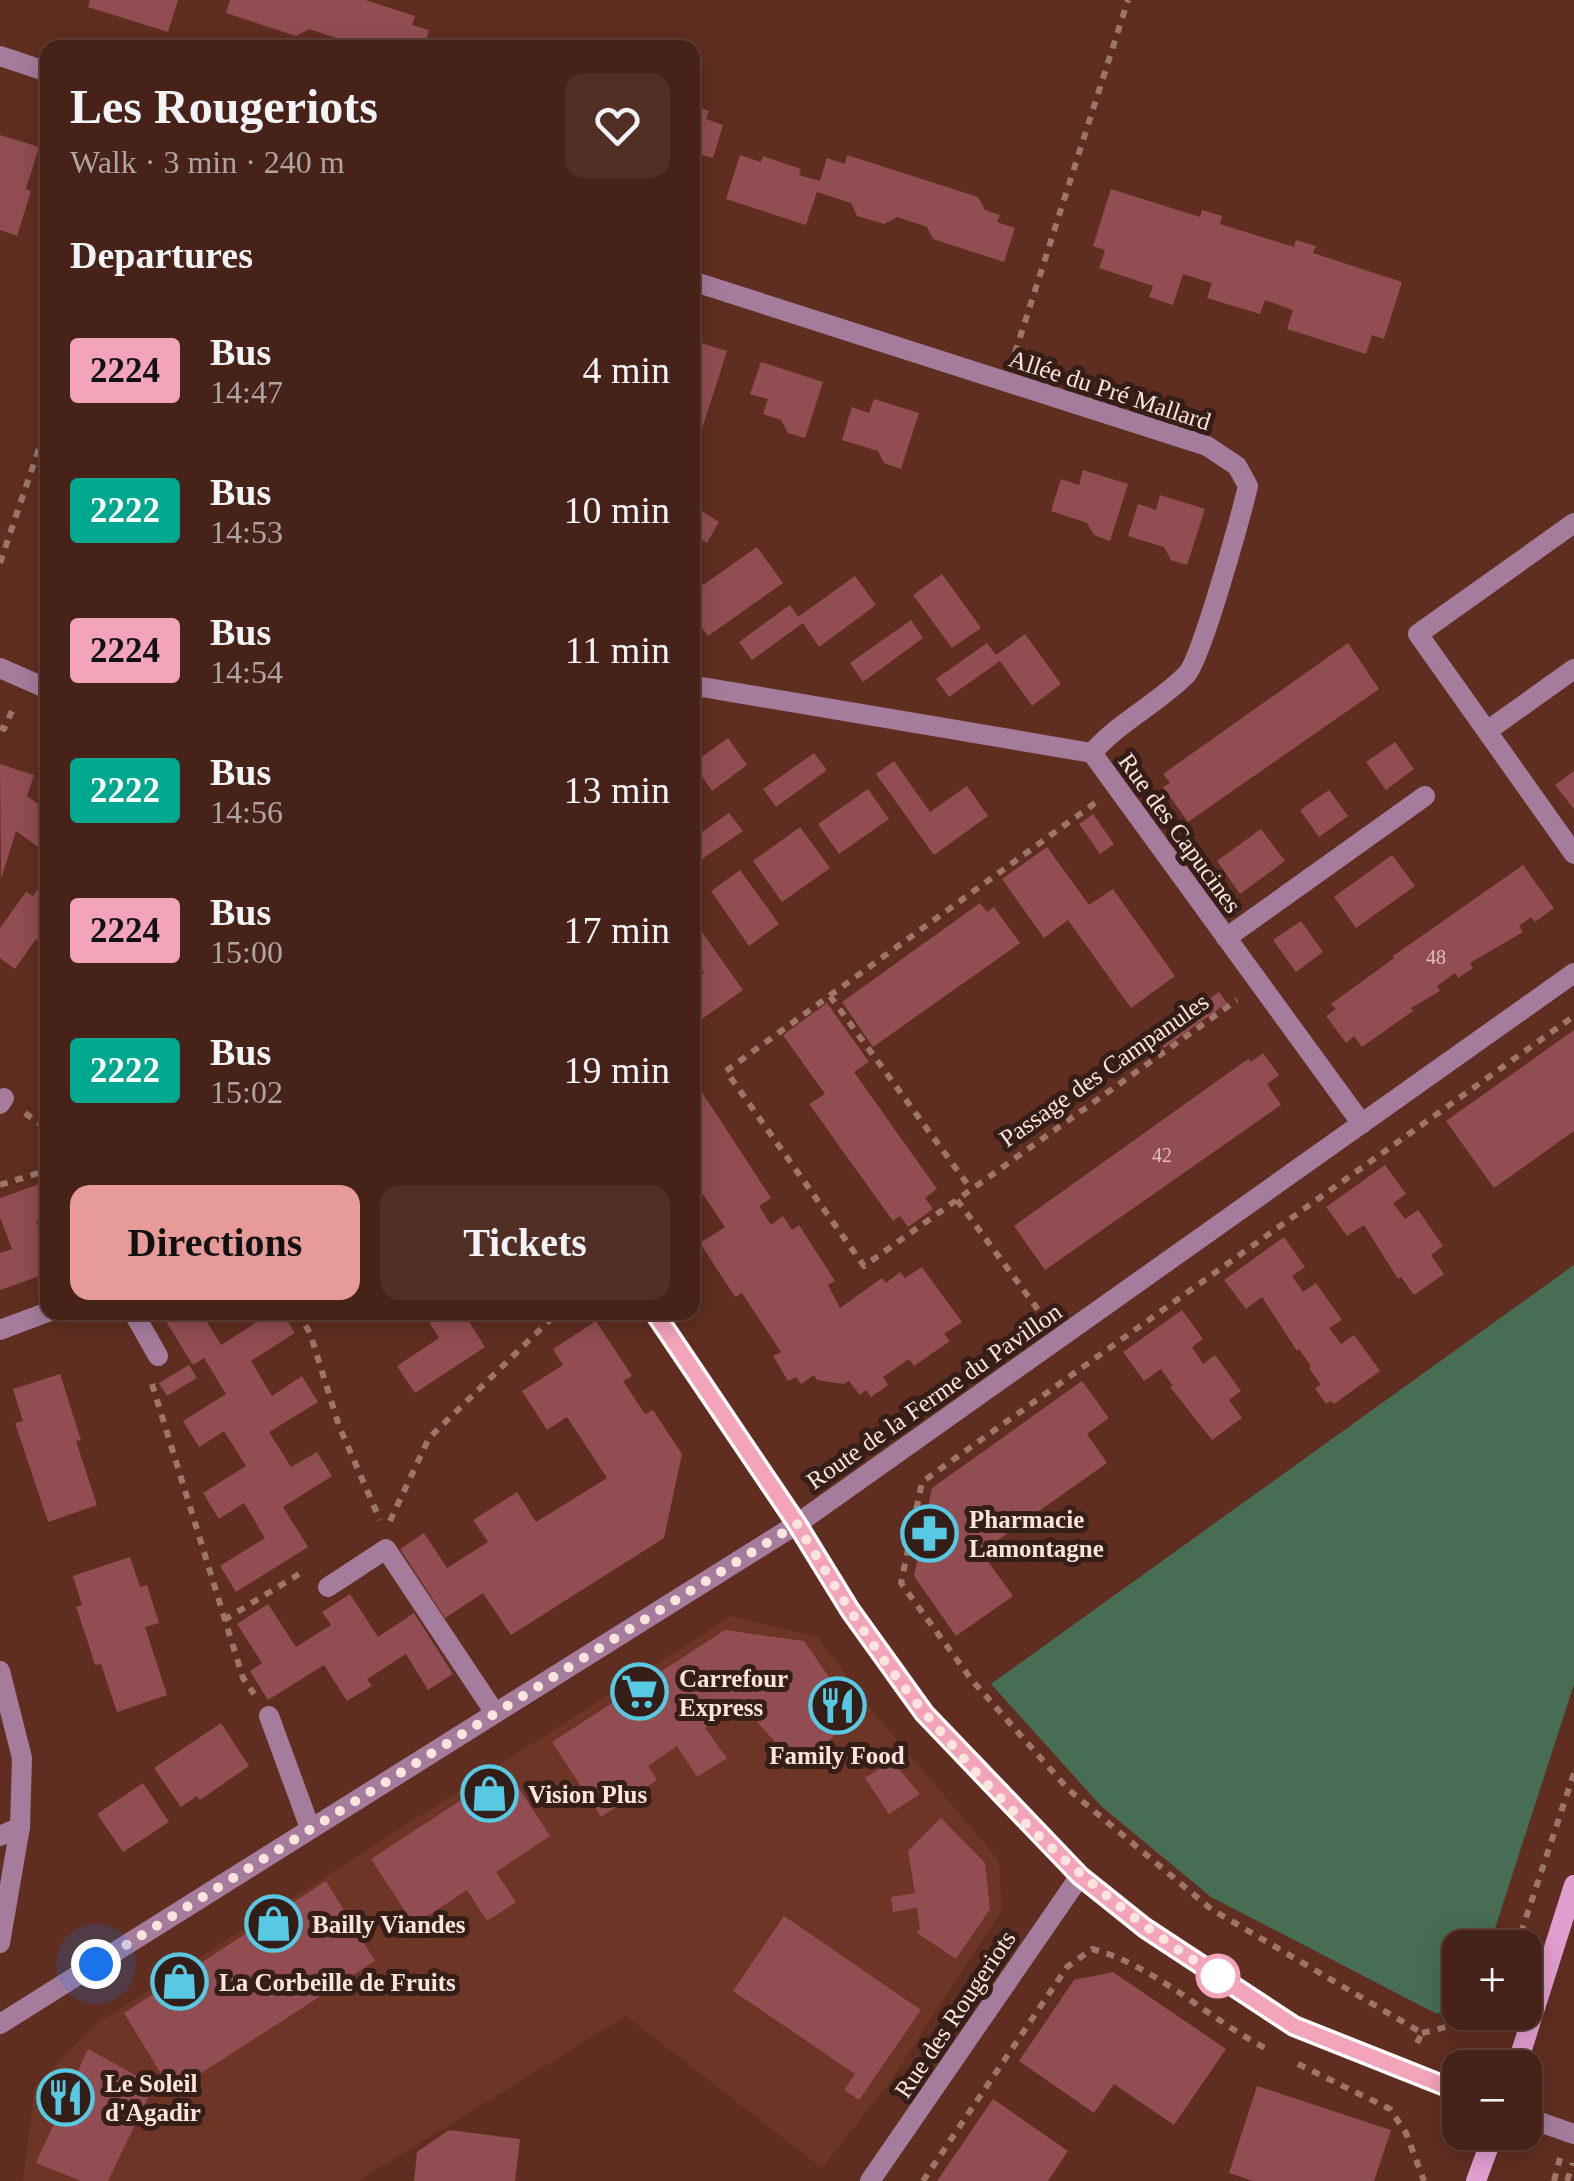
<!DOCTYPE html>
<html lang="en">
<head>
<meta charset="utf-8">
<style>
  body { margin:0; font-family:Georgia,serif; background:#512f25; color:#f1f3f6; height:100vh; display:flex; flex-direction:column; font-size:38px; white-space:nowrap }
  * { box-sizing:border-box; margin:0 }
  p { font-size:32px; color:#b0a4a2 }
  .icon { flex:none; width:55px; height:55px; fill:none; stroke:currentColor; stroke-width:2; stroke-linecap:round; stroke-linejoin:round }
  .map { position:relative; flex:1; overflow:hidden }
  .details { position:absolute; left:40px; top:40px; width:660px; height:1280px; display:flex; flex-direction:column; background:#472218; border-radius:20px; box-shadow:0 5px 25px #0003,0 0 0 2px #5f3f37 }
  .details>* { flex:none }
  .badge { padding:0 20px; border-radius:8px; font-size:35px; line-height:65px }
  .buttons { position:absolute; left:1442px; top:1930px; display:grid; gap:20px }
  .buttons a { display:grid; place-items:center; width:100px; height:100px; border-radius:20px; background:#472218; box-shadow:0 5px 25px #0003,0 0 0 2px #5f3f37; font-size:50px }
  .you { position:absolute; width:50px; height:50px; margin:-25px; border:8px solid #fff; border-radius:50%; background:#1a73e8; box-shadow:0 0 0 15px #1a73e833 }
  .map>.badge { position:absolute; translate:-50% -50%; box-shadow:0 0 0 5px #fff }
  h2 { padding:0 30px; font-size:38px; line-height:90px }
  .round { display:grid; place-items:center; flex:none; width:105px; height:105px; border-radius:20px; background:#512f25 }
  .headline { display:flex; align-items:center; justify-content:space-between; height:170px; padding:0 30px }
  h1 { font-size:48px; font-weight:700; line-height:75px }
  .primary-button { display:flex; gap:20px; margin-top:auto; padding:20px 30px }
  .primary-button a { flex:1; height:115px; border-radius:20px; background:#e69b98; color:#111; font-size:40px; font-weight:700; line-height:115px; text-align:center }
  .primary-button a+a { background:#512f25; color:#f1f3f6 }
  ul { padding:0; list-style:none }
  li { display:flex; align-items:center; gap:30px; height:140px; padding:0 30px }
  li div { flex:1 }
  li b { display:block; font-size:38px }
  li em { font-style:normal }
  li .badge { min-width:110px; font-weight:700; text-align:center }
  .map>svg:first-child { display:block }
  .built { fill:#6d3526 }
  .green { fill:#476e55 }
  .building { fill:#914d52 }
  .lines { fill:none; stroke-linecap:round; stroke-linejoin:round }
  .path { stroke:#9d7569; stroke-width:6; stroke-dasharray:8 8; stroke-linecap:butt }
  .service { stroke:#a67c9c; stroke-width:20 }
  .minor { stroke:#a67c9c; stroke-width:20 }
  .secondary { stroke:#e19ed0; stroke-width:20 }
  .line-casing { stroke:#fff; stroke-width:22 }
  .line { stroke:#f3a4ba; stroke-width:15 }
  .walk { stroke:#fee4dd; stroke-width:10; stroke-dasharray:0 18 }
  .stop-dot { fill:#fff; stroke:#f3a4ba; stroke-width:5 }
  .labels { text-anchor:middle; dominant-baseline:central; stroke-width:10; stroke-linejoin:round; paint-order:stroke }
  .number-label { font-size:20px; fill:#e3beba }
  .street-label { font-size:25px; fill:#fee4dd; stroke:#351e18 }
  .poi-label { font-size:25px; font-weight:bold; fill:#fee4dd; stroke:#351e18; text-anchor:start }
</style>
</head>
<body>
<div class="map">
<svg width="1574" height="2181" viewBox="0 0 1574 2181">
  <rect width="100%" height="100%" fill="#5f2e20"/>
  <!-- built -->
  <path class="built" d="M731,1616L818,1637L866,1703L999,1861L1002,1910L889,2083L822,2168L626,2016L358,2181H23L35,2087L93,2026Z"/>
  <!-- green -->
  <path class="green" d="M1574,1265V1684L1489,1947L1460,1948V2004L1437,2014L1211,1897L1101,1806L991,1684Z"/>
  <!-- building -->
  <path class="building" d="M90,0H178L168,32L88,7Z
    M230,0H365L415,16L412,25L429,30L424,48H343L339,39L309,29L296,36L226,13Z
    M692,105L709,111L706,119L723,125L713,158L692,152Z
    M0,135L39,147L26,189L31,191L17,236L0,230Z
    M740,155L761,162L763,156L801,169L799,175L820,181L827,158L845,164L847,155L978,197L985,210L1000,215L997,222L1015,228L1004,262L933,239L927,227L897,217L884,224L857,216L851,203L817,192L806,225L726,199Z
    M1111,189L1200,217L1202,210L1222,216L1220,224L1294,247L1296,240L1316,246L1313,253L1402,282L1384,339L1372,335L1366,354L1287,329L1293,310L1265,300L1260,314L1207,298L1212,283L1183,274L1173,305L1149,297L1153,286L1099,268L1105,250L1093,246Z
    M692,340L727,351L702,429L692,426Z
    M761,362L823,382L805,438L788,433L781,420L763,414L768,399L750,394Z
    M874,399L919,413L901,469L884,463L878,451L842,440L852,407L869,413Z
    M1083,470L1128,484L1110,541L1094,535L1087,523L1051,511L1061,479L1079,485Z
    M1160,495L1205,509L1187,565L1171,560L1164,547L1128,536L1138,504L1156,510Z
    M692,505L719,522L707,543L692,534Z
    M757,547L783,583L708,636L692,614V572L703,585Z
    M942,574L981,628L952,648L913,595Z
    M855,576L876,605L819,647L803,623L752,660L739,642L790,605L798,617Z
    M911,620L923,638L863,682L850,663Z
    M1025,634L1061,684L1032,706L1000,661L949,697L936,679L987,643L996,655Z
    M1348,643L1379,689L1188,822L1163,787L1170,783L1163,774Z
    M728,738L747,765L712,791L693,763Z
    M1395,742L1414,769L1386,790L1366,762Z
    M814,753L827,770L776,807L763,789Z
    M894,761L930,812L967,786L988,816L934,855L876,774Z
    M0,764L34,775L27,796L48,811V854L16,831L1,879Z
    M1574,771V809L1555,785Z
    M868,789L889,819L839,854L818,824Z
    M1329,790L1348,816L1319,837L1300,810Z
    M729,813L743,831L692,866V839Z
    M1093,814L1114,844L1100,854L1079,824Z
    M800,827L830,868L782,902L753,861Z
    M1261,829L1285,861L1240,894L1217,861Z
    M1047,847L1089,905L1113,889L1175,976L1131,1008L1068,920L1044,938L1002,879Z
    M1392,855L1415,886L1356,928L1334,897Z
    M1523,865L1554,908L1535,922L1531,917L1519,926L1523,932L1470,963L1473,968L1458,978L1455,973L1437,986L1440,991L1411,1008L1413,1011L1362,1047L1354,1036L1346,1043L1326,1016L1336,1009L1331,1004L1394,958L1393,956Z
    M740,870L779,924L749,946L711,891Z
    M48,875V947L36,939L15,969L0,958V928L26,892L33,896Z
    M980,903L987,912L994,907L1020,943L873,1047L842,1002Z
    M692,918L743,990L692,1026V981L704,973L692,957Z
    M1301,921L1323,952L1296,972L1273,940Z
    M1219,992L1227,1003L1164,1048L1156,1036Z
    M827,1003L869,1062L854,1072L937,1189L925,1198L933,1209L908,1227L900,1216L893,1221L809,1104L825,1094L783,1035Z
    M1574,1030V1131L1494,1188L1446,1121Z
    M1263,1053L1279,1075L1267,1084L1281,1105L1045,1270L1014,1226L1248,1059L1251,1062Z
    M692,1077L771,1198L759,1206L771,1225L783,1216L792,1230L799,1225L835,1281L828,1285L840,1308L882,1278L886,1283L900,1272L905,1278L922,1267L962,1322L944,1334L950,1341L914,1366L909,1359L883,1377L888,1385L871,1397L866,1390L860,1395L849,1381L844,1384L817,1380L814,1375L801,1384L796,1377L788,1381L773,1356L781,1352L742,1293L735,1297L700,1243L725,1227L692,1178Z
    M1385,1165L1406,1194L1393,1203L1405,1219L1418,1210L1443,1246L1431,1255L1444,1274L1414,1295L1401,1277L1398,1279L1364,1225L1347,1236L1326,1207Z
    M48,1181V1217L36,1221L48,1254V1273L0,1290V1253L12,1249L0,1217V1198Z
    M1284,1237L1305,1267L1292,1276L1303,1292L1316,1283L1342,1320L1329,1328L1341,1344L1354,1335L1380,1371L1334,1404L1331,1401L1326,1404L1315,1388L1321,1385L1309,1368L1311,1366L1299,1349L1297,1351L1262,1297L1246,1309L1224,1280Z
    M1182,1310L1203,1339L1192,1347L1203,1364L1215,1355L1241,1391L1229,1400L1242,1418L1212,1440L1170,1387L1173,1386L1161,1369L1144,1381L1123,1352Z
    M160,1312H201L221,1345L273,1312H282L295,1333L251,1361L272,1396L302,1376L318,1402L269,1432L291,1467L317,1452L332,1476L283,1507L308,1547L236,1592L220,1566L265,1538L244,1503L219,1519L203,1493L246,1466L224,1431L199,1447L183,1421L226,1394L204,1358L193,1365Z
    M423,1312H463L485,1347L415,1393L397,1366L439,1338Z
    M596,1321L632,1376L623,1381L645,1414L653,1410L682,1454L664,1538L511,1635L483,1593L445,1618L400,1549L424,1533L447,1568L488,1542L473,1520L517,1492L536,1522L607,1478L567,1417L547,1430L522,1391L563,1365L553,1349Z
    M189,1365L197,1378L167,1396L159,1383Z
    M60,1374L81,1440L76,1441L97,1505L48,1522L15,1423L23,1421L13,1389Z
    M1082,1381L1109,1418L1087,1434L1107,1463L981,1552L1013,1596L956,1636L914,1576L932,1488Z
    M130,1557L140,1587L147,1585L159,1623L145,1627L167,1695L117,1712L101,1664L95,1665L89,1646L76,1607L82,1605L73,1576Z
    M350,1594L378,1637L414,1613L453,1674L428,1690L406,1654L367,1679L372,1686L347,1701L324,1665L268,1700L250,1671L262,1663L237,1624L268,1604L296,1647L331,1625L322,1612Z
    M725,1630L804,1641L856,1716L798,1768L752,1716L725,1712L705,1728L727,1758L697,1777L677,1746L648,1766L657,1780L601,1817L552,1742Z
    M221,1723L249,1766L200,1800L197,1796L181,1807L154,1768Z
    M892,1761L920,1794L889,1814L865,1778Z
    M507,1770L550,1836L496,1872L516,1902L487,1921L467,1890L414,1925L371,1859Z
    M143,1783L169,1822L123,1852L97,1814Z
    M941,1818L985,1863L990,1909L956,1959L917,1933L920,1929L917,1908L893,1912L891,1897L915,1893L908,1851Z
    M326,1881L375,1961L172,2092L124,2013Z
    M784,1916L921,2010L859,2100L844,2090L855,2074L733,1991Z
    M1113,1972L1226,2049L1174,2125L1114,2084L1094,2113L1019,2061L1074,1980Z
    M88,2049L154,2085L108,2181H81L36,2163Z
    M1257,2086L1391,2130L1374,2181H1253L1229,2173Z
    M993,2099L1068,2151L1048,2181H937Z
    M449,2130L520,2139L515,2181H414L417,2152Z"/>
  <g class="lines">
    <!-- path -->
    <path class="path" d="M1015,353L1128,0
      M0,563L48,422
      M0,727L4,729L14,706
      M1095,803L726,1071L864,1266L1237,1000
      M830,996L971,1189
      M25,1113L48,1130
      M0,1185L48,1170
      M957,1200L1042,1315
      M297,1312L310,1333L339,1426L380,1520
      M152,1384L243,1678L254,1694
      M390,1521L429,1438L558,1312
      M224,1620L304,1571
      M1516,1948L1574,1773
      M1422,2033L1490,2016L1491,2012
      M1417,2043L1422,2033L1211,1909L1069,1790L971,1679L901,1583L922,1482L1574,1016
      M1298,2064L1390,2109L1406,2133L1424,2181
      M923,2181L1067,1967L1092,1949C1153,1964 1211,2021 1269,2050
      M1554,2181L1560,2158
      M1567,2181L1573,2163"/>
    <!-- service -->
    <path class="service" d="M1574,523L1418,634L1574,854
      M1487,731L1574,669
      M1226,938L1425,796
      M0,1104L4,1098
      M133,1312L158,1356
      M328,1587L386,1549L495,1713
      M269,1716L310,1828
      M0,1836L20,1827"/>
    <!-- minor -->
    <path class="minor" d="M0,56L48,72
      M692,281L1207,446L1237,466L1248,486C1241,515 1201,661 1186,675C1157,704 1119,722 1092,753
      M0,668L48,689
      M692,691L702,687L1092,753L1362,1124
      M654,1312L797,1524L850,1610L924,1713L1080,1876L1145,1929L1294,2026L1460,2092
      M0,1330L48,1312
      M0,1671L22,1758L20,1827L0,1943
      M0,2024L797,1524L1574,973
      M1525,2117L1574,2134
      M870,2181L1080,1876"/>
    <!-- secondary -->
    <path class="secondary" d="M1516,2068L1574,1885
      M1476,2181L1494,2132"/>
  </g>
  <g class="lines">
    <defs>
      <path id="line" d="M654,1312L797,1524L850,1610L924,1713L1080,1876L1145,1928L1294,2026L1460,2092"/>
    </defs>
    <!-- line casing -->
    <use href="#line" class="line-casing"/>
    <!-- line -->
    <use href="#line" class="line"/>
    <!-- walk -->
    <path class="walk" d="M96,1964L797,1524C836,1589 876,1655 925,1713C1009,1816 1106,1905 1218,1976"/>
  </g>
  <!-- icons -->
  <defs>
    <symbol id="pharmacy-ring" viewBox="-11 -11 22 22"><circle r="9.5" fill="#351e18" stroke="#58c9e3" stroke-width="1.5"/><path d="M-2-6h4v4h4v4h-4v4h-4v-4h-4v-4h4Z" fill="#58c9e3"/></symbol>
    <symbol id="supermarket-ring" viewBox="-11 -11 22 22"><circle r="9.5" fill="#351e18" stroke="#58c9e3" stroke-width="1.5"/><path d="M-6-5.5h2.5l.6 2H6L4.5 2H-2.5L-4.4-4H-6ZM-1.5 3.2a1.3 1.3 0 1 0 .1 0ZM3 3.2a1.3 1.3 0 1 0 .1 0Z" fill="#58c9e3"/></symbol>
    <symbol id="restaurant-ring" viewBox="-11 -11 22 22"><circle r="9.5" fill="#351e18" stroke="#58c9e3" stroke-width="1.5"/><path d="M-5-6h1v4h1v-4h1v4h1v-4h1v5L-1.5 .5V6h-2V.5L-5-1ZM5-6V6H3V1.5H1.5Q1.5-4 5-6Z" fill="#58c9e3"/></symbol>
    <symbol id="shop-ring" viewBox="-11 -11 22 22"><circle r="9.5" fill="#351e18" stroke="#58c9e3" stroke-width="1.5"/><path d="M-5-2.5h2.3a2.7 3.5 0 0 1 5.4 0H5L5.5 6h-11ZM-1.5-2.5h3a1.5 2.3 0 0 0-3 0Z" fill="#58c9e3"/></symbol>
  </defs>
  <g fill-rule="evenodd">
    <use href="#pharmacy-ring" x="898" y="1502" width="63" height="63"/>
    <use href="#supermarket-ring" x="608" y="1660" width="63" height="63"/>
    <use href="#restaurant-ring" x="806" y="1674" width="63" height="63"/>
    <use href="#shop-ring" x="458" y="1762" width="63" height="63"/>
    <use href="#shop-ring" x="242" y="1892" width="63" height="63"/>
    <use href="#shop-ring" x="148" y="1950" width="63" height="63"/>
    <use href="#restaurant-ring" x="34" y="2066" width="63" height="63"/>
  </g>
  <!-- markers -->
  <circle class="stop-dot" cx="1218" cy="1976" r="20"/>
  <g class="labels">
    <!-- number labels -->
    <g class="number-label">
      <text x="1436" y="957">48</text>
      <text x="1162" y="1155">42</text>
    </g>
    <!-- street labels -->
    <g class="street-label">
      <text transform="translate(1110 390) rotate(18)">Allée du Pré Mallard</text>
      <text transform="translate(1180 833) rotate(54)">Rue des Capucines</text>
      <text transform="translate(1104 1070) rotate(-35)">Passage des Campanules</text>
      <text transform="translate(934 1396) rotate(-35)">Route de la Ferme du Pavillon</text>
      <text transform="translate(955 2014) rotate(-56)">Rue des Rougeriots</text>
    </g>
    <!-- poi labels -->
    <g class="poi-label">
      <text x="969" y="1519">Pharmacie<tspan x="969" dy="29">Lamontagne</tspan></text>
      <text x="679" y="1678">Carrefour<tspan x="679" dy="29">Express</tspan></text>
      <text x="837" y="1755" text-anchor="middle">Family Food</text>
      <text x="528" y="1794">Vision Plus</text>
      <text x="312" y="1924">Bailly Viandes</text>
      <text x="219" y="1982">La Corbeille de Fruits</text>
      <text x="105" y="2083">Le Soleil<tspan x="105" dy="29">d'Agadir</tspan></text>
    </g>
  </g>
</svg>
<div class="buttons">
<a>+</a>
<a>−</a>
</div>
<div class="you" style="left:96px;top:1964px"></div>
<section class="details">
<div class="headline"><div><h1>Les Rougeriots</h1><p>Walk · 3 min · 240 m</p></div><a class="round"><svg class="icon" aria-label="heart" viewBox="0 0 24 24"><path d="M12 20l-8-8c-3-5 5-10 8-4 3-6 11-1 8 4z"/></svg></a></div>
<h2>Departures</h2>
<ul>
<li><span class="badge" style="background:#f3a4ba;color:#111">2224</span><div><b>Bus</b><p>14:47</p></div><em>4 min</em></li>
<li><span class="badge" style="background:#00a88f;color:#fff">2222</span><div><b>Bus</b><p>14:53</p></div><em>10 min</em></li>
<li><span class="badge" style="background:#f3a4ba;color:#111">2224</span><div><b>Bus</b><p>14:54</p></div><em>11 min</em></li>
<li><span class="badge" style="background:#00a88f;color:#fff">2222</span><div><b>Bus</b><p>14:56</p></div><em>13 min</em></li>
<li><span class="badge" style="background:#f3a4ba;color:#111">2224</span><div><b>Bus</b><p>15:00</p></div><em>17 min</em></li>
<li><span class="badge" style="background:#00a88f;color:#fff">2222</span><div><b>Bus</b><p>15:02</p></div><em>19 min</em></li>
</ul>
<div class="primary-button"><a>Directions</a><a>Tickets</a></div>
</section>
</div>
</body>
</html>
